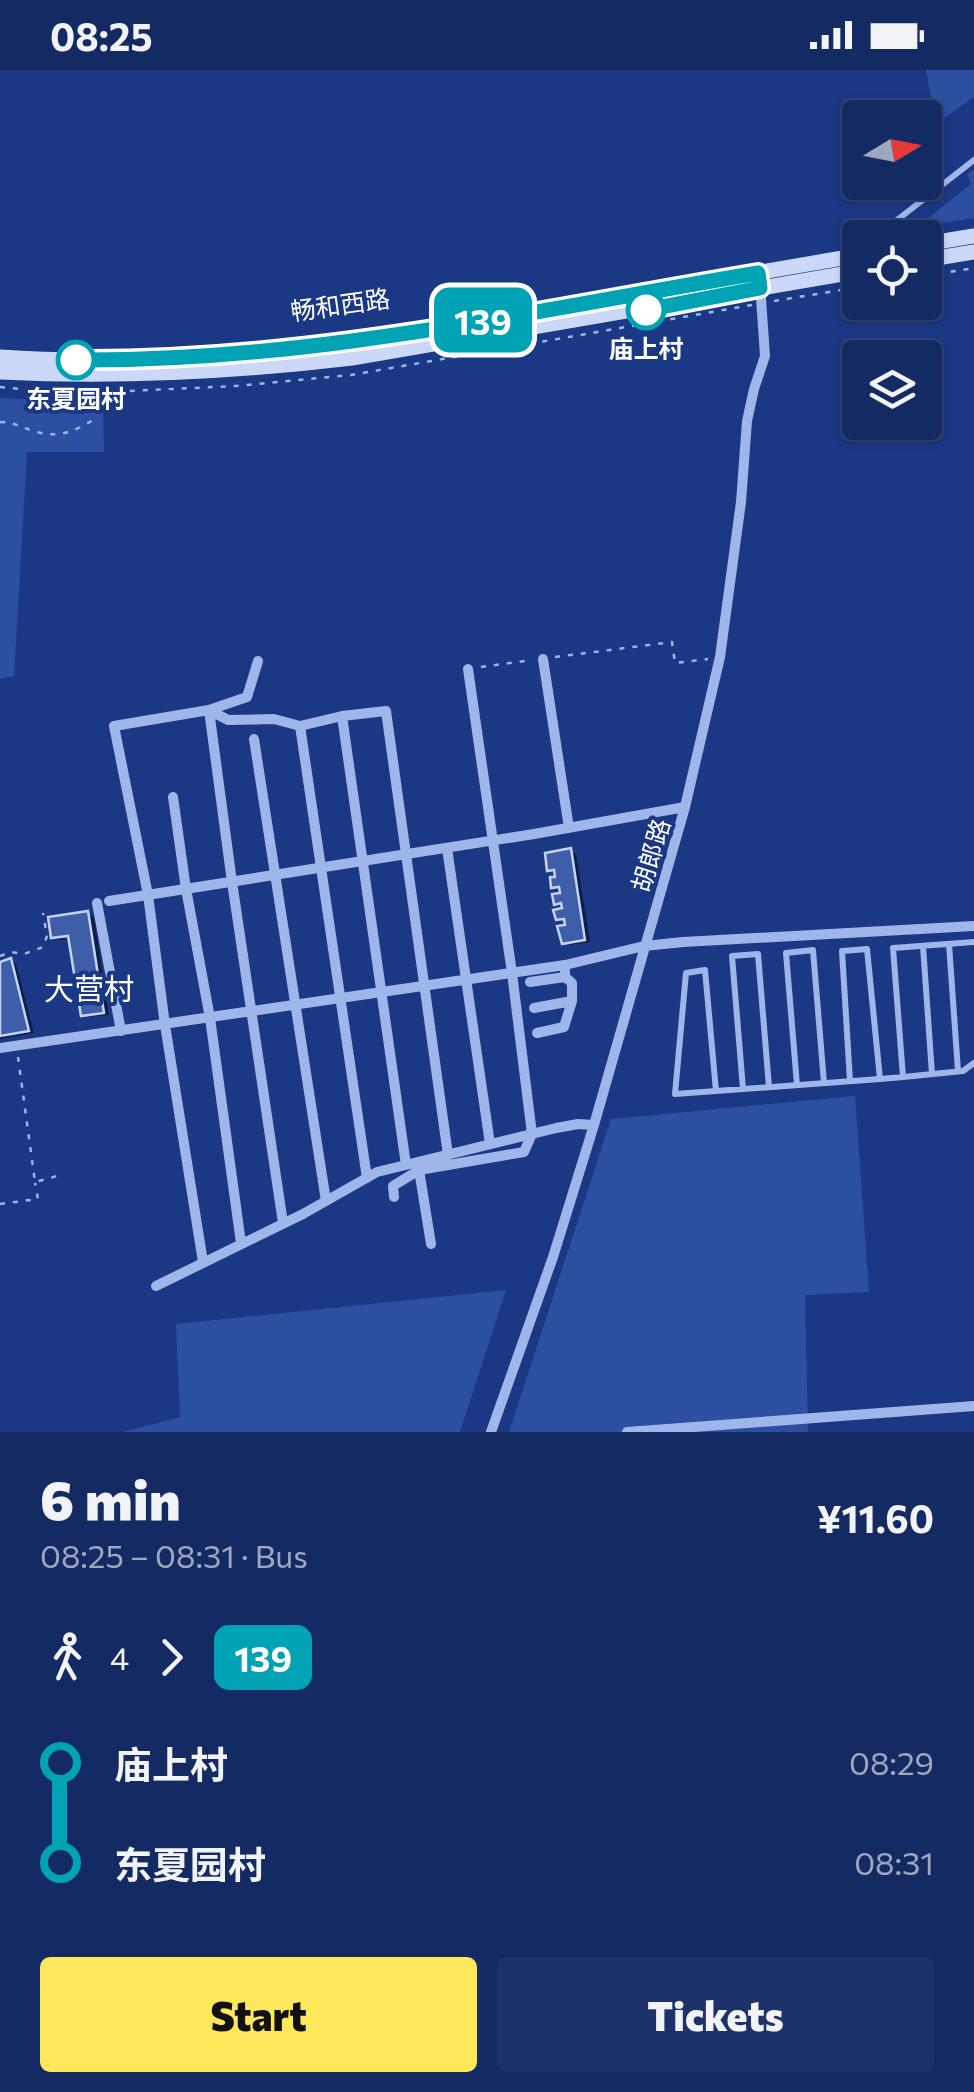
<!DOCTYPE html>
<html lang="en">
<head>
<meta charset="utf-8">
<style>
  body { margin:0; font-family:Commissioner,"Noto Sans SC",sans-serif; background:#1d3268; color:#f1f3f6; height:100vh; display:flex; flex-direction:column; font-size:38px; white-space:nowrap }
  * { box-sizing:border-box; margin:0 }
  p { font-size:32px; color:#9da7be }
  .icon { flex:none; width:55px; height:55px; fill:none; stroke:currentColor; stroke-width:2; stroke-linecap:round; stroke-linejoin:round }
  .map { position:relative; height:1362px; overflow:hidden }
  .drawer { display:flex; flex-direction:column; background:#142a62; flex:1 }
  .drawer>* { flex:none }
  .badge { padding:0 20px; border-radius:15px; font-size:35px; line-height:65px }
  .needle { width:65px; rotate:80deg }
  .fabs { position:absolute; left:842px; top:30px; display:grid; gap:20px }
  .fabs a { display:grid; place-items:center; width:100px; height:100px; border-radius:10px; background:#142a62; box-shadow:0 2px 8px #0004,0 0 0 2px #334677; font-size:50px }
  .map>.badge { position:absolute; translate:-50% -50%; box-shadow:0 0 0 5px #fff }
  .legs { display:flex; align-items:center; gap:15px; height:110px; padding:0 40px; font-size:32px }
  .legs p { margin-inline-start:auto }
  .headline { display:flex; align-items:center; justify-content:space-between; height:170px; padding:0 40px }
  h1 { font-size:55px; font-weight:800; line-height:75px }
  .button { display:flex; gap:20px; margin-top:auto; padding:20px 40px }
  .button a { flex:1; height:115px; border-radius:10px; background:#fde75b; color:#111; font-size:40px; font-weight:800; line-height:115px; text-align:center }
  .button a+a { background:#1d3268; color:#f1f3f6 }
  ul { padding:0 40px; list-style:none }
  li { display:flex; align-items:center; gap:35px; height:100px; font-size:38px }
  li i { display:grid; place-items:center; width:15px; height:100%; margin:0 12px; background:currentColor }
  li i::after { content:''; width:25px; height:25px; margin:-12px; border:8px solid; border-radius:50%; background:#142a62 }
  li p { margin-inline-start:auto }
  li:first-child i { background:linear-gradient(#0000 50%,currentColor 0) }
  li:last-child i { background:linear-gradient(currentColor 50%,#0000 0) }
  .status { display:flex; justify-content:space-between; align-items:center; height:70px; padding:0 50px; background:#142a62; direction:ltr }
  .status svg { height:28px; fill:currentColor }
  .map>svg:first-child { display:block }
  .green { fill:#2d4fa2 }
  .shadow { fill:#0007 }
  .building { fill:#3e5eaa; stroke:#c4d4f8; stroke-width:2.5 }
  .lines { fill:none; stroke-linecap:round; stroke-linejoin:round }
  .path { stroke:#9fb6eb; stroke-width:2.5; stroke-dasharray:5 8; stroke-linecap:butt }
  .lane { stroke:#9fb6eb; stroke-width:6 }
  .street { stroke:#9fb6eb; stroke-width:10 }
  .secondary { stroke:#cbd8f8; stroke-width:15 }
  .line-1-casing { stroke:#fff; stroke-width:22 }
  .line-1 { stroke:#00a3b4; stroke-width:15 }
  .stop-1-dot { fill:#fff; stroke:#00a3b4; stroke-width:5 }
  .labels { text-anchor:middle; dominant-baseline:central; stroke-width:8; stroke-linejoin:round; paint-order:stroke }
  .street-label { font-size:25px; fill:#fff; stroke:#1a3883 }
  .stop-label { font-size:25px; font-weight:bold; fill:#fff; stroke:#1a3883 }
  .quarter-label { font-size:30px; fill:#fff; stroke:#1a3883 }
</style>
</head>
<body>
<div class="status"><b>08:25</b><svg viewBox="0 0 49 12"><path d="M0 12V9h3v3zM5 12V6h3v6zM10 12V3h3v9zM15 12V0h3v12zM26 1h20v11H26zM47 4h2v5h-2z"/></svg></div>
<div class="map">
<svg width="974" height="1362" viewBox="0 0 974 1362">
  <rect width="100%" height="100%" fill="#1a3883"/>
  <!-- green -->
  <path class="green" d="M926,0H974V27L936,54Z
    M974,99V148L917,157L971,114L967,104Z
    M0,328L103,333L104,382H27L14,606L0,609Z
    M855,1026L869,1222L805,1225L808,1362H509L611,1049Z
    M506,1220L460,1362H123L180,1347L176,1254Z"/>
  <!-- shadow -->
  <path class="shadow" d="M570,781L576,784L590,872L570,875L564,872L567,852L558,849L567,840L556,833L566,824L554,817L557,809L555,803L549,800Z
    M88,844L94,847L109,945L89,947L83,944L71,869L59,870L53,867Z
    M11,891L16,894L34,963L0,969V894Z"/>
  <!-- building -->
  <path class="building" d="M571,778L585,870L562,874L557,856L565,855L564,849L556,850L553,840L562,838L561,833L554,835L552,824L560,823L559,817L551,818L550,807H555L554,800L547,801L545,783Z
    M88,841L104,943L81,946L68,866L51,868L48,847Z
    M11,888L29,961L0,966V892Z"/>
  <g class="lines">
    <!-- path -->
    <path class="path" d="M892,166L918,161
      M925,206L974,198
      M774,231L860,217
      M0,317L40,321H129L235,316L351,305L752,235
      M0,352C13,352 19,356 31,360C55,369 72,363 93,350L97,323
      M555,587L672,572L675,593L708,589
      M481,597L532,590
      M0,886L11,882L24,884L43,877L47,866L43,843
      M18,987L35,1112L61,1105
      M0,1134L38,1129L35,1113"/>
    <!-- lane -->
    <path class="lane" d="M874,168L974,90
      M974,872L893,878L903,1007L963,1001L974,993
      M949,874L958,1001
      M923,876L932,1004
      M850,1011L842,881L867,879L880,1009
      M797,1015L786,883L813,880L824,1013
      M743,1019L732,886L758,884L769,1017
      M716,1021L705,900L686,903L675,1024L880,1009L903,1007"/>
    <!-- street -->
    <path class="street" d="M543,589L569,758
      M209,640L228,650L274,649L300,656L342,646L386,641L448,1085
      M209,640L232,812L283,1153
      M342,646L406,1095
      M300,656L367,1108
      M254,669L326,1131
      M173,727L186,819L210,948L241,1173
      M447,778L490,1074
      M109,831L534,764L685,737
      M97,833L121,961
      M530,912L565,907V901
      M534,938L572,931V913L565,907
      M537,963L564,957L572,931
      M0,978L565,895L644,876L683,872L974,856
      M419,1100L431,1174
      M394,1127L393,1116L419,1100L524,1082L532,1064L512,903L468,599
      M203,1192L165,955L148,825L114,656L209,640L247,627L258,591
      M156,1216L303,1144L377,1102L556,1058L578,1054L594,1055
      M491,1362L553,1187L594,1055L685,737L720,587L741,432L747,351L754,319L765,286L760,214
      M627,1362L974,1336"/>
    <!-- secondary -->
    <path class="secondary" d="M925,174L974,166
      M925,190L974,182
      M0,287C125,296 248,284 372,269L860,185
      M0,302C118,308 235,302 352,288L860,201"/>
  </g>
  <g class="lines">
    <defs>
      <path id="line-1" d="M76,290C306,292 532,241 758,203L760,218L646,240"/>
    </defs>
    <!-- line-1 casing -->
    <use href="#line-1" class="line-1-casing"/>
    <!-- line-1 -->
    <use href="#line-1" class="line-1"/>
  </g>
  <!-- markers -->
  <g class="stop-1-dot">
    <circle cx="646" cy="240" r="18"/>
    <circle cx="76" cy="290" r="18"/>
  </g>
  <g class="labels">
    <!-- street labels -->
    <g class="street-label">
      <text transform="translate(340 234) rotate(-8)">畅和西路</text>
      <text transform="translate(650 785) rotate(-73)">胡郎路</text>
    </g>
    <!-- stop labels -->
    <g class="stop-label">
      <text x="646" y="278">庙上村</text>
      <text x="76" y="328">东夏园村</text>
    </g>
    <!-- quarter labels -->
    <g class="quarter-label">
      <text x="89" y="917">大营村</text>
    </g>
  </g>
</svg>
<div class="fabs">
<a><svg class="needle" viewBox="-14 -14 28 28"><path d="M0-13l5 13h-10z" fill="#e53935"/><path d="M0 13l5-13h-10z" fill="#9da7be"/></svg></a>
<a><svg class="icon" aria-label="locate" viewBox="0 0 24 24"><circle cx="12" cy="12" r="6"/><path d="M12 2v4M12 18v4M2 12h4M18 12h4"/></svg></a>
<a><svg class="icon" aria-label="layers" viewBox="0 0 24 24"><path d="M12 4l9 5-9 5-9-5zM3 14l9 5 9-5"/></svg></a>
</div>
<b class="badge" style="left:483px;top:250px;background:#00a3b4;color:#fff">139</b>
</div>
<section class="drawer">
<div class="headline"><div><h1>6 min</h1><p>08:25 – 08:31 · Bus</p></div><b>¥11.60</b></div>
<div class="legs"><svg class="icon" aria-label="walk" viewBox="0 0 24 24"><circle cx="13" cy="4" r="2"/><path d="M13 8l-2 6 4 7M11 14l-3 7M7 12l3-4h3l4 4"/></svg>4<svg class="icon" aria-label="forward" viewBox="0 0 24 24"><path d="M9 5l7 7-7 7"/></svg><b class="badge" style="background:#00a3b4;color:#fff">139</b></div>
<ul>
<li><i style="color:#00a3b4"></i><b>庙上村</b><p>08:29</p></li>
<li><i style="color:#00a3b4"></i><b>东夏园村</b><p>08:31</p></li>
</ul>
<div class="button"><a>Start</a><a>Tickets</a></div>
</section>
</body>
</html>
